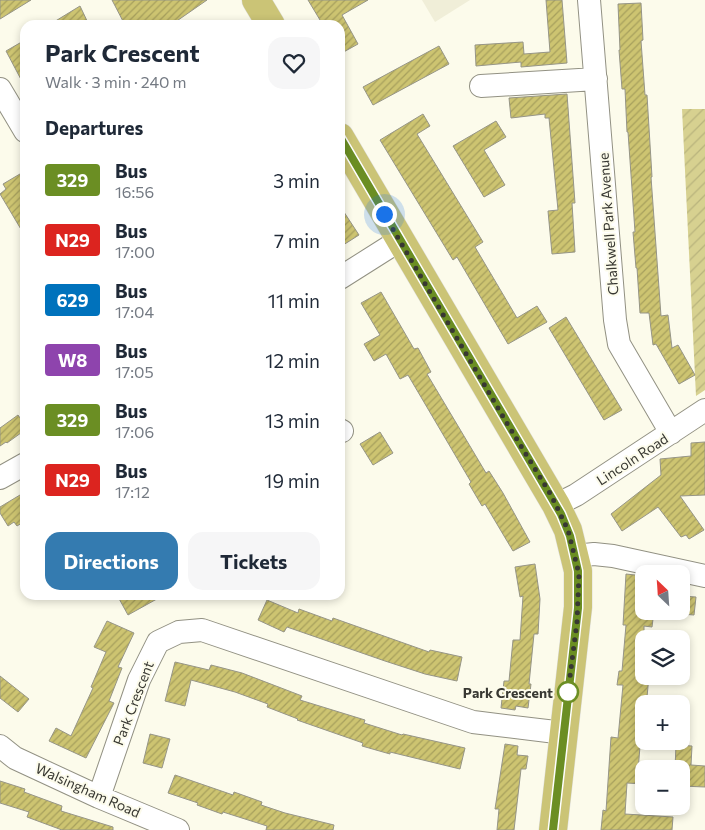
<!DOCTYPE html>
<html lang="en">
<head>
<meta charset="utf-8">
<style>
  body { margin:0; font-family:Commissioner,sans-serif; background:#f6f6f7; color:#1f2937; height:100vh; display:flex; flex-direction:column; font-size:19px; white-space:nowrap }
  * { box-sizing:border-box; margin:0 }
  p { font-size:16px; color:#747a83 }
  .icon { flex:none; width:28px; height:28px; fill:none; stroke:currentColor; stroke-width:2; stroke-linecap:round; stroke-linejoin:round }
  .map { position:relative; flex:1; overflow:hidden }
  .drawer { position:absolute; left:20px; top:20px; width:325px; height:580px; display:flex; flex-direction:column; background:#fff; border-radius:15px; box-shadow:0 2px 8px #0003 }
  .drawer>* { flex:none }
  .badge { padding:0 10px; border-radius:4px; font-size:18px; line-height:32px }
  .needle { width:32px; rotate:335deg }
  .tools { position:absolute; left:635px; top:565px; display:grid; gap:10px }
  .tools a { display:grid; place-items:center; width:55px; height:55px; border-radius:10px; background:#fff; box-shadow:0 2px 8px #0003; font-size:25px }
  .you { position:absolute; width:25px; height:25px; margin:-12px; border:4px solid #fff; border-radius:50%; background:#1a73e8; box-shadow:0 0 0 8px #1a73e833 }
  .map>.badge { position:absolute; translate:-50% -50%; box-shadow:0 0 0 2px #fff }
  h2 { padding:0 25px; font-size:19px; line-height:45px }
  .round { display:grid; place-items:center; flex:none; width:52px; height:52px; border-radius:15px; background:#f6f6f7 }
  .overview { display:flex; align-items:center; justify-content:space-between; height:85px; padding:0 25px }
  h1 { font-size:24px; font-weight:700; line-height:38px }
  .button { display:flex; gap:10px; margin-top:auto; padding:10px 25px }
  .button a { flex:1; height:58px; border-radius:15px; background:#347bb0; color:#fff; font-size:20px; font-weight:700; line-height:58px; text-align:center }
  .button a+a { background:#f6f6f7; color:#1f2937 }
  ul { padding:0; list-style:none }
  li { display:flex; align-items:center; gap:15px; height:60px; padding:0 25px }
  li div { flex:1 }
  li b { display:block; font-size:19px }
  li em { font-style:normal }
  li .badge { min-width:55px; font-weight:700; text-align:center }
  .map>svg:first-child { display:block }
  .built { fill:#f0eed8 }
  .garden { fill:url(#garden-furrows) }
  .building { fill:url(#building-hatch); stroke:#969587 }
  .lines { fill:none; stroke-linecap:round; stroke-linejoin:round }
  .minor-casing { stroke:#929183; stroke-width:24 }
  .major-casing { stroke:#dfdfde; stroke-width:29 }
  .minor { stroke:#fff; stroke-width:22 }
  .major { stroke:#cbc476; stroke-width:28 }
  .line-casing { stroke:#fff; stroke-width:11 }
  .line { stroke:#6b8e23; stroke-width:8 }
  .walk { stroke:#383832; stroke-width:5; stroke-dasharray:0 9 }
  .stop-dot { fill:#fff; stroke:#6b8e23; stroke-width:2.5 }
  .labels { text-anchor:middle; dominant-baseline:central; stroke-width:4; stroke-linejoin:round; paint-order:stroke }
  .street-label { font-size:14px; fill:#383832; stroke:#fcfbeb }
  .stop-label { font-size:14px; font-weight:bold; fill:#383832; stroke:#fcfbeb; text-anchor:end }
</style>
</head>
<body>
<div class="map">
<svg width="705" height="830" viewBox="0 0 705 830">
  <defs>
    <pattern id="garden-furrows" width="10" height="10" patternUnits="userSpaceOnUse" patternTransform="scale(1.25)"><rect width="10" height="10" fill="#d7d190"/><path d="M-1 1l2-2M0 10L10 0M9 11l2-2" fill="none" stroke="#b9b47d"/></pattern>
    <pattern id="building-hatch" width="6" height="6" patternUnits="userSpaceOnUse" patternTransform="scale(1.25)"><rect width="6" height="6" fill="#cdc471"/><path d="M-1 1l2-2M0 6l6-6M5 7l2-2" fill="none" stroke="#a7a05d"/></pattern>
  </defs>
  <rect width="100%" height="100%" fill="#fcfbeb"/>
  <!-- built -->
  <path class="built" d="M422,0H470L435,22Z"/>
  <!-- garden -->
  <path class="garden" d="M682,109H705V390L696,396Z"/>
  <!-- building -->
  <path class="building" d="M0,0H31L0,19Z
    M112,0H207L171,25H125Z
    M308,0H368L342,15L358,44L340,54V25H323Z
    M546,0H562L567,63L521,67V62L476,66L475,45L523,42L524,54L550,52Z
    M641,3L643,40L641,41L645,95H647L652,177H651L661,316L668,315L672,348L678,345L695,375L679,384L656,344L653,345L649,313H640L637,268H636L633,232H635L628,132H627L625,89H622L619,50H620L618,4Z
    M80,6L89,25H49Z
    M25,40V87L6,51Z
    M439,46L449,64L373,105L363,87Z
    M567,94L575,203H572L575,252L552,254L548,211L558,210L549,118H545V114L511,118L509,98Z
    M423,114L430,126L417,134L483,242L475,247L517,318L537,306L547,322L508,344L457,257L453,260L380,140Z
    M496,121L506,137L484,150L505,185L484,197L453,146Z
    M25,171V236L0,194L6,189L3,184Z
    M340,206L359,235L340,247Z
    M381,292L414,349L418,348L431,372L427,374L486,473L489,471L503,493L530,542L513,551L485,504L482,506L469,484L471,482L408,375L400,379L386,354L374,361L364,344L380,335L361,303Z
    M566,317L622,410L604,420L549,328Z
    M18,415L25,425V430L7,443L6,442L0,446V428Z
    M380,432L393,453L373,465L360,444Z
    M705,442V495L680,496L704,530L689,539L686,535L681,537L658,507L622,531L611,514L661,475L660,459L691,456V443Z
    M25,492V521L17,526L14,522L8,526L0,513V507Z
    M535,564L540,599L538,634H534L529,684H531L528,708L516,706L515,710L501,708L504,681H509L513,640H520L523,596L520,597L515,567Z
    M626,574L644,576V611H654L652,627L644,626V676H649L647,697H644L638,771H644V784L627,783L625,814L673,817L672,830H601L603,810L606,811L611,737L618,738L623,685H617L619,671H622L626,625H623Z
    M117,595H164L128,615Z
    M681,596L696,597L694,615L681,614Z
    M267,600L298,613L299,609L332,621L333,618L429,652L430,650L462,657L457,681L425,674L385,661L287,627L284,632L258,620Z
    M107,621L134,633L118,667L122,668L109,701L114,703L86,758L49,741L56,728L71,736L93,688L91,687L106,652L94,647Z
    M175,662L209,670L211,665L242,673L302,696L300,700L365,720L364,723L402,735L403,734L465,748L460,769L390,752V754L362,746L363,743L297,720L298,719L267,707L268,704L235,692L191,680L185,706L165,701Z
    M0,676L29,699L18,712L0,698Z
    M150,734L170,739L162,768L143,763Z
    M505,744L518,746L517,755L528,756L526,769H521L514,830H497L499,809H495Z
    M676,745L692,746L691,765L705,766V787L681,786V769H675Z
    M175,775L233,795L234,792L262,802L261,805L285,813L334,825L333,830H266L267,826L223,812L222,814L197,805L198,803L168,793Z
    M0,781L25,789L24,792L62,806L61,811L113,827V830H62L27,817L29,812L0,803Z"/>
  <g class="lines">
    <defs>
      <path id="minor" d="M589,0L615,320L619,344L671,433
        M481,86L596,79
        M0,89L25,131
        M340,278L389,247L401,243
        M340,430L342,431
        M0,478L25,464
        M556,505L576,495L705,410
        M575,556L594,554L613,556L705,576
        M0,746L15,758L99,797L178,830
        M99,797L139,680L158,642L179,632L202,630L473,722L564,733"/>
      <path id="major" d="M256,0L271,25
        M340,137L556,505L568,530L578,571V607L553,830"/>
    </defs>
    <!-- minor casing -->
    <use href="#minor" class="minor-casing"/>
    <!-- major casing -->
    <use href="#major" class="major-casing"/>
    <!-- minor -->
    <use href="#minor" class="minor"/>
    <!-- major -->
    <use href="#major" class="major"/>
  </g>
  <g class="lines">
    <defs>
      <path id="line" d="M340,137L561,514L570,536L578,571V608L553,830"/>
    </defs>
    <!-- line casing -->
    <use href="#line" class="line-casing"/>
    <!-- line -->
    <use href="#line" class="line"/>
    <!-- walk -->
    <path class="walk" d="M384,214L505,420L551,495L568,530L579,574L577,622L568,692"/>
  </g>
  <!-- markers -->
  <circle class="stop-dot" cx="568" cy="692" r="10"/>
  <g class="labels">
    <!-- street labels -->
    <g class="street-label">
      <text transform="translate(608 224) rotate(-94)">Chalkwell Park Avenue</text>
      <text transform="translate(632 459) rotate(-33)">Lincoln Road</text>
      <text transform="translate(133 703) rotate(-69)">Park Crescent</text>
      <text transform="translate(88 790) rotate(24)">Walsingham Road</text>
    </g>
    <!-- stop labels -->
    <g class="stop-label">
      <text x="553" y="692">Park Crescent</text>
    </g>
  </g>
</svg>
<div class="tools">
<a><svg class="needle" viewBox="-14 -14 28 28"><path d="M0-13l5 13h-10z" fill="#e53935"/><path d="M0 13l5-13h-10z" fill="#747a83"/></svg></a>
<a><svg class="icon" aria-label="layers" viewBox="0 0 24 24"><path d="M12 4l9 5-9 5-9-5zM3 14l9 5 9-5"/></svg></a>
<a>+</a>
<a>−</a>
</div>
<div class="you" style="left:384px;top:214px"></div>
<section class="drawer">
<div class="overview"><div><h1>Park Crescent</h1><p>Walk · 3 min · 240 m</p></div><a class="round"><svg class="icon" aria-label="heart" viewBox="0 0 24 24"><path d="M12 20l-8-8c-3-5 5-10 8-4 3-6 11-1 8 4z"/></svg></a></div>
<h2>Departures</h2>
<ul>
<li><span class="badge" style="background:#6b8e23;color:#fff">329</span><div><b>Bus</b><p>16:56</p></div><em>3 min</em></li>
<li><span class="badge" style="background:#dc241f;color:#fff">N29</span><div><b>Bus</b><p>17:00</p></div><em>7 min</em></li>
<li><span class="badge" style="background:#0072bc;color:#fff">629</span><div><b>Bus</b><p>17:04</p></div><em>11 min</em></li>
<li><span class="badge" style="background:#8e44ad;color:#fff">W8</span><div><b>Bus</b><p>17:05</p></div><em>12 min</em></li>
<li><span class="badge" style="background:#6b8e23;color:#fff">329</span><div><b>Bus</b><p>17:06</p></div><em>13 min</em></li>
<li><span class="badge" style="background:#dc241f;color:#fff">N29</span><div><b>Bus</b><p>17:12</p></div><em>19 min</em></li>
</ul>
<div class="button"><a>Directions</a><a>Tickets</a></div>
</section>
</div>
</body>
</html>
